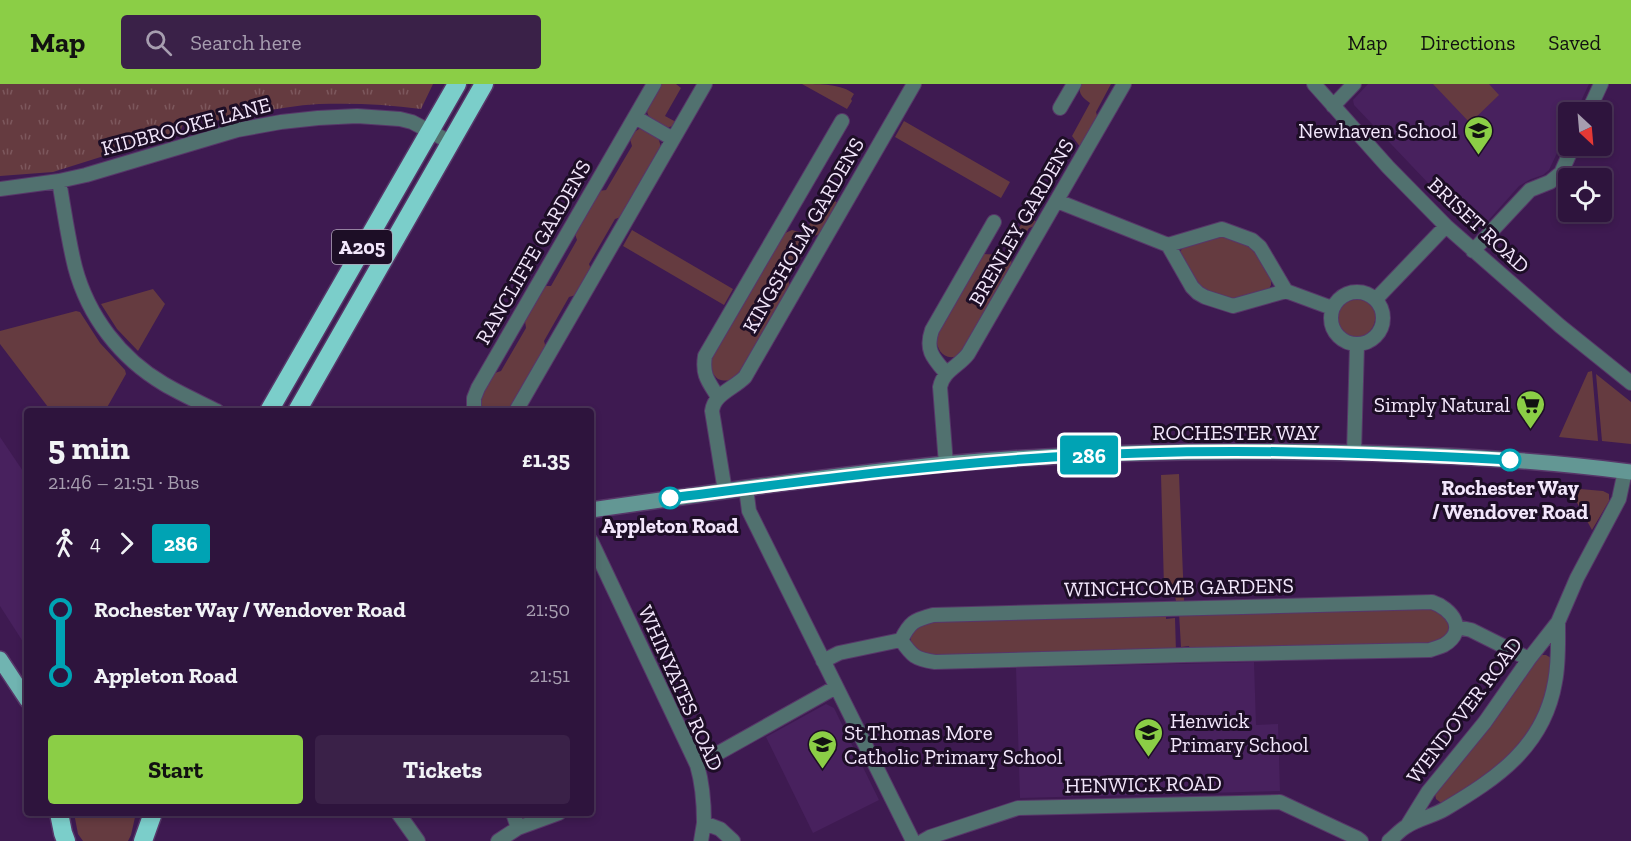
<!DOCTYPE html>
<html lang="en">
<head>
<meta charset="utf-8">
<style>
  body { margin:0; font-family:"Zilla Slab",serif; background:#3a2148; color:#f1f3f6; height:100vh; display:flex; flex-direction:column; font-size:22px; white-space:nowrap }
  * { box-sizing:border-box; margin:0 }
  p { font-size:20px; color:#a79eb0 }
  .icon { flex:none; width:33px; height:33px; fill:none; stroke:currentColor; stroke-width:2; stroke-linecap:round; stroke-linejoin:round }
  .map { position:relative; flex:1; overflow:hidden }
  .panel { position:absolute; left:24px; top:324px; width:570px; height:408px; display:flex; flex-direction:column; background:#2e143d; border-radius:6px; box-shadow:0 3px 9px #0003,0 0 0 2px #493357 }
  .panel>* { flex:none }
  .badge { padding:0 12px; border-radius:4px; font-size:21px; line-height:39px }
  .needle { width:39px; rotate:154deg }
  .tools { position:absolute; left:1558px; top:18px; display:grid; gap:12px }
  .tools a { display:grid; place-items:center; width:54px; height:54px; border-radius:6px; background:#2e143d; box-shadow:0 3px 9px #0003,0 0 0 2px #493357; font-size:30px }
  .map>.badge { position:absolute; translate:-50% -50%; box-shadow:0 0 0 3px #fff }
  .legs { display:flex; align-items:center; gap:9px; height:66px; padding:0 24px; font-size:20px }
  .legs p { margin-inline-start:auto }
  .summary { display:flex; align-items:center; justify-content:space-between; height:102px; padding:0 24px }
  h1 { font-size:33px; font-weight:800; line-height:45px }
  .button { display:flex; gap:12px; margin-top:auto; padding:12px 24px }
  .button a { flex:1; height:69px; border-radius:6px; background:#8bce46; color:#111; font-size:24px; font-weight:800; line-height:69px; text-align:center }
  .button a+a { background:#3a2148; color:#f1f3f6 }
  ul { padding:0 24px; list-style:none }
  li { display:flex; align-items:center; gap:21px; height:66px; font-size:22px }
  li i { display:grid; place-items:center; width:9px; height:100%; margin:0 8px; background:currentColor }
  li i::after { content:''; width:15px; height:15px; margin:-8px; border:4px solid; border-radius:50%; background:#2e143d }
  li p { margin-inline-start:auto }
  li:first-child i { background:linear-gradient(#0000 50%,currentColor 0) }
  li:last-child i { background:linear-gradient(currentColor 50%,#0000 0) }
  header { display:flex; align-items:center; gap:36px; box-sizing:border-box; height:84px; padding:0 30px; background:#8bce46; color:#111 }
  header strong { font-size:28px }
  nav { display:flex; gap:33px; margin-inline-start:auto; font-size:21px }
  .search { width:420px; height:54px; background:#3a2148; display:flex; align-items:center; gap:15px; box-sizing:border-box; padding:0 21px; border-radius:6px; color:#a79eb0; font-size:22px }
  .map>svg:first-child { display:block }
  .built { fill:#48215e }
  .grass { fill:#653b40 }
  .park { fill:url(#park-tufts) }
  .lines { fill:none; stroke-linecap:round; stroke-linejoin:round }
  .street-casing { stroke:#573769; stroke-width:16 }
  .secondary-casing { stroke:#573769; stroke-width:18 }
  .primary-casing { stroke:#573769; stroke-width:18 }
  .highway-casing { stroke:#573769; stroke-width:21 }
  .street { stroke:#51716f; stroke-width:14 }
  .secondary { stroke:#639794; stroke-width:15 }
  .primary { stroke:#70b4b1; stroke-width:15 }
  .highway { stroke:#7bceca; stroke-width:18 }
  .line-1-casing { stroke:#fff; stroke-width:14 }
  .line-1 { stroke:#00a3b4; stroke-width:9 }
  .stop-1-dot { fill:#fff; stroke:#00a3b4; stroke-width:3 }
  .labels { text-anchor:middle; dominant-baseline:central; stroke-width:6; stroke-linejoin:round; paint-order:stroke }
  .shield { fill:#1d0e26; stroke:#b2a5bb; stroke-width:1.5 }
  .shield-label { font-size:20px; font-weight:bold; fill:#f2e6fb }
  .street-label { font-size:21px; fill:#f2e6fb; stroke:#1d0e26 }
  .poi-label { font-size:21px; fill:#f2e6fb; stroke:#1d0e26; text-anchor:end }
  .stop-label { font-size:21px; font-weight:bold; fill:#f2e6fb; stroke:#1d0e26 }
</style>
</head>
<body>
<header>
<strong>Map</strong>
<div class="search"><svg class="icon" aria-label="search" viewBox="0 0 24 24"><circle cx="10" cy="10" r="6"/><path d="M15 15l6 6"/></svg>Search here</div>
<nav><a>Map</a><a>Directions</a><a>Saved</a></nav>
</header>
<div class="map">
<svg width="1631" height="757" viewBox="0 0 1631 757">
  <defs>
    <pattern id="park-tufts" width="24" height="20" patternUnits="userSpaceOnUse" patternTransform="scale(1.5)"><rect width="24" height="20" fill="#653b40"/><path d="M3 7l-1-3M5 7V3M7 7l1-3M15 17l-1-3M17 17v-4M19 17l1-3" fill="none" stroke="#7c575c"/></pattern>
  </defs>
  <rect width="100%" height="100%" fill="#3e1a51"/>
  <!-- built -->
  <path class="built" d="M1368,0H1589L1576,28H1569V44L1549,86L1543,91L1531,95L1519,102L1479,147L1474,145L1448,120L1354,21L1353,16Z
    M0,353L27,393V564L0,522Z
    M1254,578L1256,641L1278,640L1280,707L1020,714L1016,584Z
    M826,620L834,624L879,716L813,749L766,653Z"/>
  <!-- grass -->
  <path class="grass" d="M661,0H676L681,4L665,32L676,38C673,41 672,43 668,43C660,44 647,35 647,26C648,17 657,7 661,0Z
    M802,0C820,0 842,0 854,10L851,15L852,17L847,25Z
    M1081,0H1111L1096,28L1098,35L1081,64L1072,52L1090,19C1083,14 1077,9 1081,0Z
    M1433,0H1489L1499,11L1470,39Z
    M904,37L1010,98L1001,114L895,53Z
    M639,45H643L658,53L661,63L621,133L615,135L589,180L591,185L576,211L569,213L544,257L546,264L512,323L509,327H484C477,313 487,302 495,289L501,287L526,244L525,237L545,202H551L577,156L575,150L599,107L606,106L632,62L630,55L633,49Z
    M830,114L838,119L820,150L814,152L788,196L790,202L741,287C735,295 728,299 718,295C711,289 709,284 712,274L783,150L792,146L804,149L824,117L827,118Z
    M1026,132L1037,138L1035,142L1029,144L1011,175L1012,182L965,264C963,266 958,271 957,272C943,278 934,262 937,250L983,170L1003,171Z
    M632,146L733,205L724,221L623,162Z
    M1216,152H1225L1253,164L1271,193V201L1269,205L1235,216L1200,204L1180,169L1183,162Z
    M153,205L165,220L138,267L117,245L101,220Z
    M1358,215L1371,219C1381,234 1373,251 1356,255C1333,248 1328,219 1358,215Z
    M76,227L80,228L100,259L125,286L126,290L105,327H51L0,260V247Z
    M1592,287L1598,357L1559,353L1588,288Z
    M1596,290L1631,318V360L1602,357Z
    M1179,390L1184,517H1176L1175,512L1164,503L1161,391Z
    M1569,404L1603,407L1609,410V417L1592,446Z
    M1437,524C1450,539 1455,547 1436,560L1190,567L1189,562L1181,563L1179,529Z
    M1166,529V535L1175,534L1176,568L938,573C927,571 909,568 911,553C911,548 912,547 915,544C920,541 927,539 933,537Z
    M1539,571H1546L1551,574C1552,589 1549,601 1544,615C1528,670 1489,690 1445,719L1440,718L1436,715L1435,710Z
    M74,729H136L131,751L128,757H83L78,750Z"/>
  <!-- park -->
  <path class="park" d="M0,0H433L421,25C387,20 353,19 319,20C283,22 246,31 210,38L206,29L186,33L180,48L53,88L0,92Z"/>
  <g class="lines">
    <defs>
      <path id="street" d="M1314,0L1388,83L1446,142L1560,242L1631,299
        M1333,22L1354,0
        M1060,24L1074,0
        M1588,28L1601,0
        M635,33L673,55
        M59,97C64,125 68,155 75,183C88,232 120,274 164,300C181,310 199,318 217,327
        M0,105L59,97L86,91L237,46L281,38L318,34L357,32L400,35L412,38L450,58
        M1057,117L1168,161L1192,203L1198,209L1205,213L1233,222L1286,207L1332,224
        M1168,161L1222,145L1252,156L1260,163L1286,207
        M1473,167L1530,106L1550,98L1561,89L1573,62
        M1331 234a26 26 0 1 1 52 0a26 26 0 1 1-52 0Z
        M1376,215L1446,142
        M946,289C933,274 925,266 932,246L994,138
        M718,313C708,297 702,291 705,272L842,37
        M474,327V314L478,304L654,0
        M516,327L705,0
        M1354,369L1357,261
        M946,380L940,303C943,287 959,282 968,270L1124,0
        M746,404L749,427L913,757
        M725,407L712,327C714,310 733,305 745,293L914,0
        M591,457L697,681C703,701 704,719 704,739L720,745L733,757
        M1432,518C1451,524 1469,546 1444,561C1440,563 1435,564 1430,566L1185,571L935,578C915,575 912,572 901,556C910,538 914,536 933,531Z
        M1457,543L1471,546L1529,575
        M823,577L839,569L901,556
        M697,681L836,603
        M398,729L418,757
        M513,729L518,744
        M1407,742L1428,708L1485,638L1529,575L1558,538L1577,494L1619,415L1625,387
        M498,757L518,744L559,729
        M701,757L704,739
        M923,757L930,753L1018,724L1280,718L1357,754L1361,757
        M1389,757C1395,752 1400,746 1407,742C1418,735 1433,732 1445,725C1497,694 1544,663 1555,598C1559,578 1558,558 1558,538"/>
      <path id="secondary" d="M591,426C709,409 827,392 945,380C1067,369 1189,366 1312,368C1418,370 1525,374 1631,388"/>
      <path id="primary" d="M0,575L27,616"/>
      <path id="highway" d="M269,327L457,0
        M297,327L484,0
        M59,729L63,749L66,757
        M143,757L153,729"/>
    </defs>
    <!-- street casing -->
    <use href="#street" class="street-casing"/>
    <!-- secondary casing -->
    <use href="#secondary" class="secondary-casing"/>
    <!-- primary casing -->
    <use href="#primary" class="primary-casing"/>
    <!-- highway casing -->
    <use href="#highway" class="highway-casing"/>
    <!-- street -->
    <use href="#street" class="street"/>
    <!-- secondary -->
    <use href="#secondary" class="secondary"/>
    <!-- primary -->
    <use href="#primary" class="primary"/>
    <!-- highway -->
    <use href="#highway" class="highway"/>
  </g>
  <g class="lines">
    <defs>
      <path id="line-1" d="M670,414C798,398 925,381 1053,373C1205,363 1358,368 1510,376"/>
    </defs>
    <!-- line-1 casing -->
    <use href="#line-1" class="line-1-casing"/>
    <!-- line-1 -->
    <use href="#line-1" class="line-1"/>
  </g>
  <!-- icons -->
  <defs>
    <symbol id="school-pin" viewBox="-11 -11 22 30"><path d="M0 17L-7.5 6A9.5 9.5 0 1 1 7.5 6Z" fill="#8bce46" stroke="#1d0e26"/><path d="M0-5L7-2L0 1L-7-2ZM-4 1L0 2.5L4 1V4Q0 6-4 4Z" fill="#111"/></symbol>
    <symbol id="supermarket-pin" viewBox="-11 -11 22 30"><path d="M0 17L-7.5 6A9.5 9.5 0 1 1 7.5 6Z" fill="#8bce46" stroke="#1d0e26"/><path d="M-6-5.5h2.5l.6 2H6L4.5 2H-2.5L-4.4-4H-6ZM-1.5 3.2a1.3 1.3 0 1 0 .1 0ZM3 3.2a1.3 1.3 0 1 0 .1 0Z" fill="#111"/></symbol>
  </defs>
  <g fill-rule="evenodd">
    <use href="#school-pin" x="1462" y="30" width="33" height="45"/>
    <use href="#supermarket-pin" x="1514" y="304" width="33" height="45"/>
    <use href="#school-pin" x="1132" y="632" width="33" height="45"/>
    <use href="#school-pin" x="806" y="644" width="33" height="45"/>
  </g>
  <!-- markers -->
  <g class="stop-1-dot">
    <circle cx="1510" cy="376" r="10"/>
    <circle cx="670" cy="414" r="10"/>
  </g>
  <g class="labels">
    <!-- shield labels -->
    <rect class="shield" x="332" y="146" width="60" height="34" rx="4.5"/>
    <g class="shield-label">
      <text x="362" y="163">A205</text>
    </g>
    <!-- street labels -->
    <g class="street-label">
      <text transform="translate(186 42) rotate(-15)">KIDBROOKE LANE</text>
      <text transform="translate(1021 138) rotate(-60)">BRENLEY GARDENS</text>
      <text transform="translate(1479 141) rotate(43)">BRISET ROAD</text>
      <text transform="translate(803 151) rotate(-60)">KINGSHOLM GARDENS</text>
      <text transform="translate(533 168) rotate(-60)">RANCLIFFE GARDENS</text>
      <text x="1236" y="348">ROCHESTER WAY</text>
      <text transform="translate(1179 503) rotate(-1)">WINCHCOMB GARDENS</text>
      <text transform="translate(681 604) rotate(66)">WHINYATES ROAD</text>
      <text transform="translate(1464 626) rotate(-53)">WENDOVER ROAD</text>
      <text transform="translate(1143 700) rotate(-1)">HENWICK ROAD</text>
    </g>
    <!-- poi labels -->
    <g class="poi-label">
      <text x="1457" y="46">Newhaven School</text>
      <text x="1510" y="320">Simply Natural</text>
      <text x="1170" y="636" text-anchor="start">Henwick<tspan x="1170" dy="24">Primary School</tspan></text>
      <text x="844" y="648" text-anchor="start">St Thomas More<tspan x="844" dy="24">Catholic Primary School</tspan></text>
    </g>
    <!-- stop labels -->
    <g class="stop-label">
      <text x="1510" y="403">Rochester Way<tspan x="1510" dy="24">/ Wendover Road</tspan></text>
      <text x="670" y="441">Appleton Road</text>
    </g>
  </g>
</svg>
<div class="tools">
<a><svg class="needle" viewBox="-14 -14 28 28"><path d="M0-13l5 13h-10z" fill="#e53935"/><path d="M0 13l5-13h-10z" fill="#a79eb0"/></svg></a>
<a><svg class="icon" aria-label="locate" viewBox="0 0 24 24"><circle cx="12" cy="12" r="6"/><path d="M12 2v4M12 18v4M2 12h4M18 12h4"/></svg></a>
</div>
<b class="badge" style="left:1089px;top:371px;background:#00a3b4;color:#fff">286</b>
<section class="panel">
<div class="summary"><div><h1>5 min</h1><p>21:46 – 21:51 · Bus</p></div><b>£1.35</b></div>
<div class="legs"><svg class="icon" aria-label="walk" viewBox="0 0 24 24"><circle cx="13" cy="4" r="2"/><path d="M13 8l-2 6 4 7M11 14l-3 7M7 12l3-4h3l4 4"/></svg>4<svg class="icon" aria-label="forward" viewBox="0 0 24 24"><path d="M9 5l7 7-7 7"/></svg><b class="badge" style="background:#00a3b4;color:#fff">286</b></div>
<ul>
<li><i style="color:#00a3b4"></i><b>Rochester Way / Wendover Road</b><p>21:50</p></li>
<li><i style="color:#00a3b4"></i><b>Appleton Road</b><p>21:51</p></li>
</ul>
<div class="button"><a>Start</a><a>Tickets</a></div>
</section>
</div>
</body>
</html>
